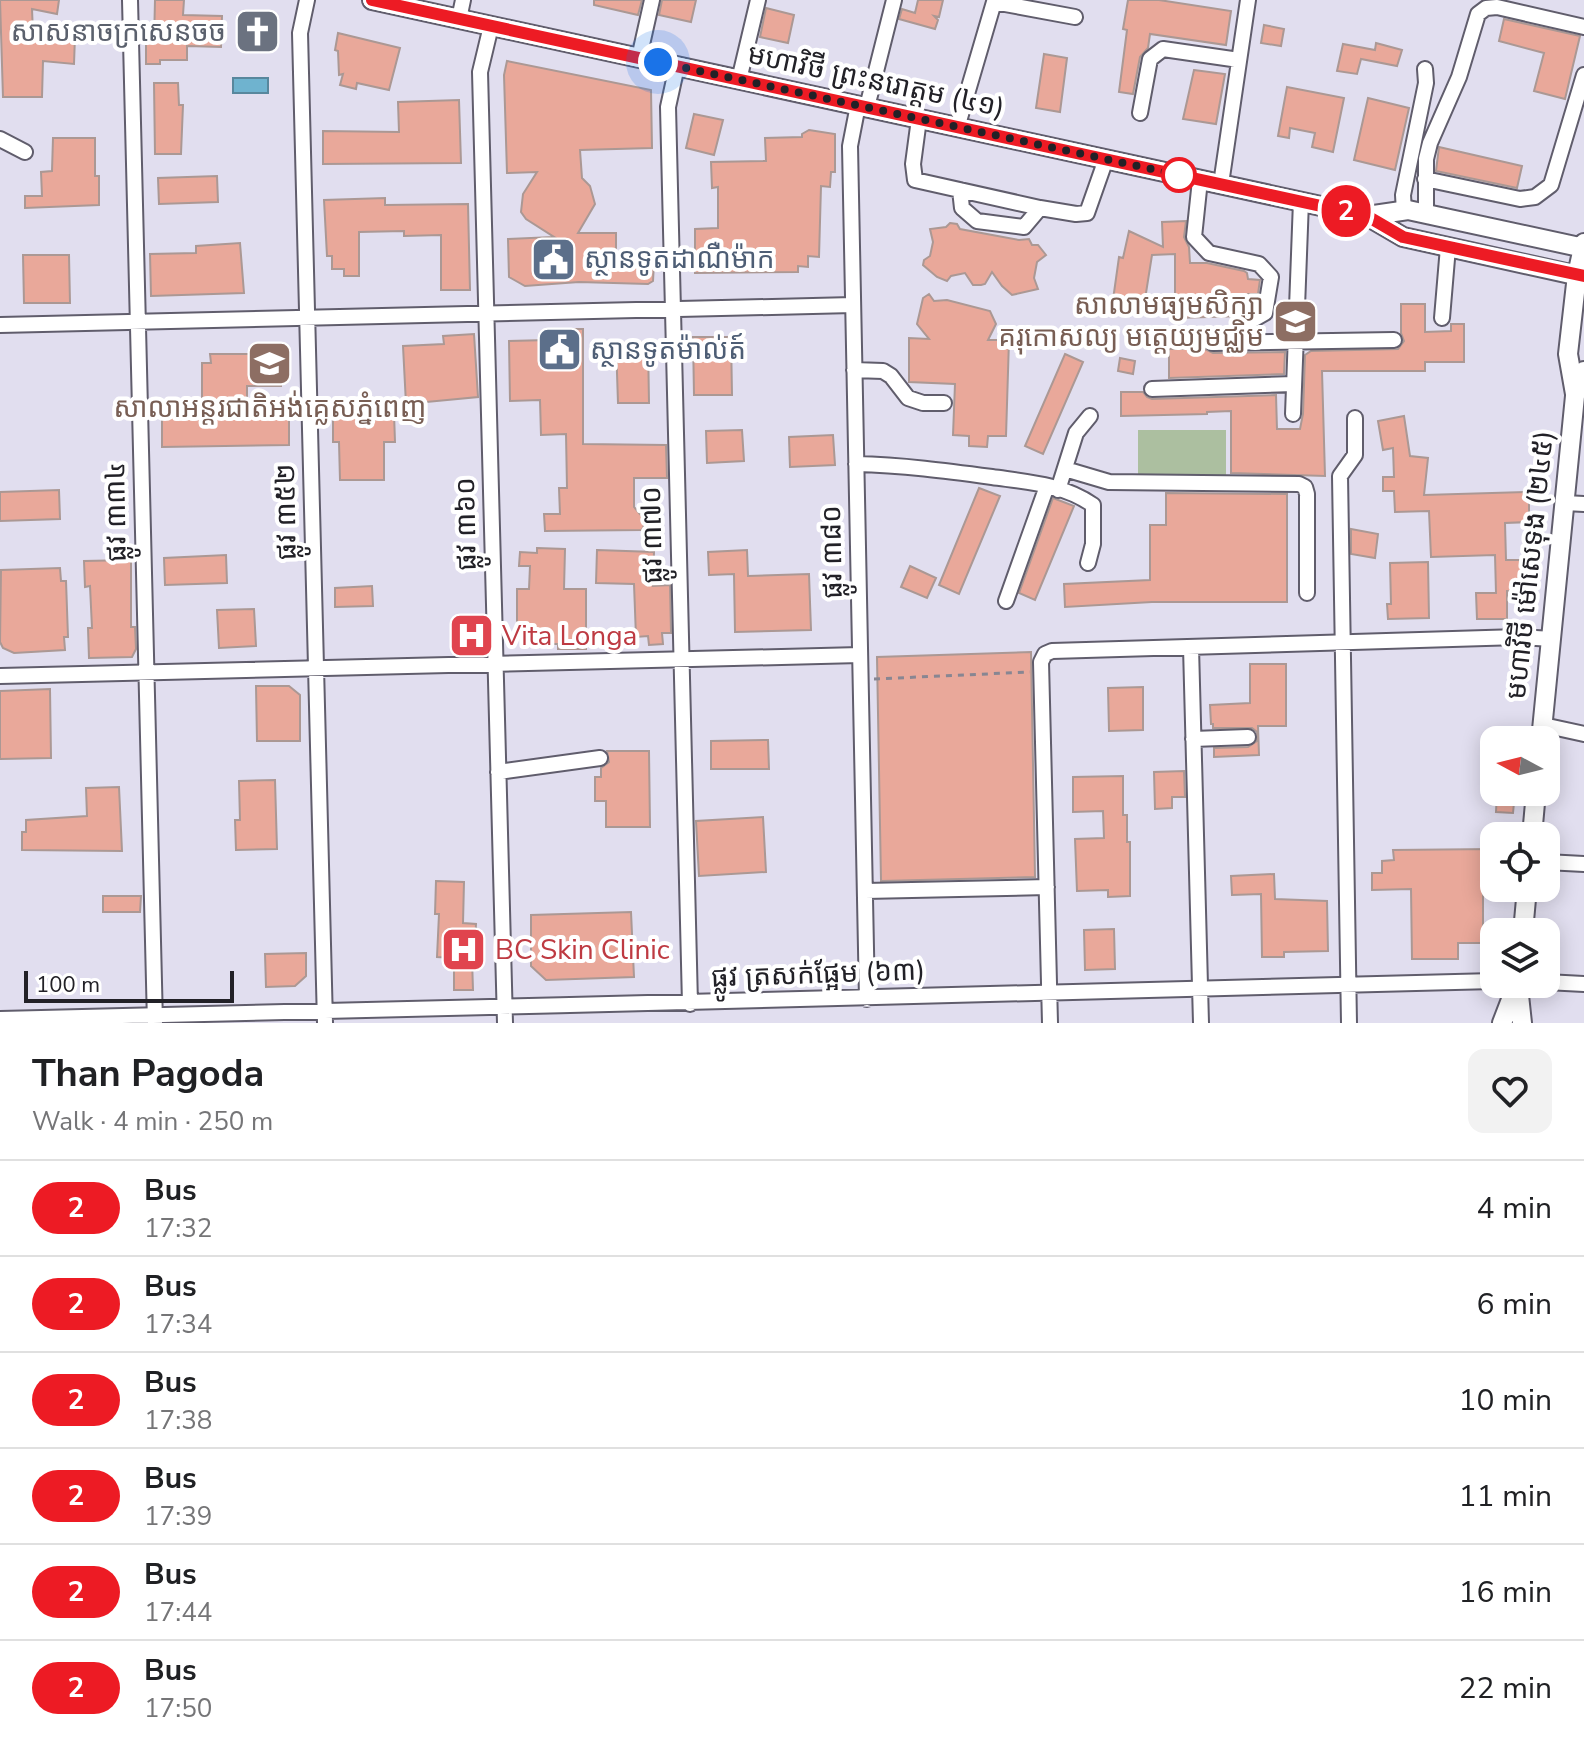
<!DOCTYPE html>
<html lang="en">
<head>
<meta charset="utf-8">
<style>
  body { margin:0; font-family:"Nunito Sans","Noto Sans Khmer",sans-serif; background:#f2f2f2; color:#202124; height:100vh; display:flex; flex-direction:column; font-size:30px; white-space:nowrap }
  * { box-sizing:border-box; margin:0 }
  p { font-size:26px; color:#757577 }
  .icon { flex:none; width:44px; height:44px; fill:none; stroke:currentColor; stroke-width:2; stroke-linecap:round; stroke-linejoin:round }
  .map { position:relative; height:1023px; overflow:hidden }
  .details { display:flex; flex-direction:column; background:#fff; flex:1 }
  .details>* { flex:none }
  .badge { padding:0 16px; border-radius:26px; font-size:28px; line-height:52px }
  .needle { width:52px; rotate:277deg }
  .fabs { position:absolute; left:1480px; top:726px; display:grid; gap:16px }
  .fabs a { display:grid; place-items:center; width:80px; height:80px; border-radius:16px; background:#fff; box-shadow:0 4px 20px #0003; font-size:40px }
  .scale { position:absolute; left:24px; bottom:20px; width:210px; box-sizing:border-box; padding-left:8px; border:4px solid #222127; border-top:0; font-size:22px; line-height:28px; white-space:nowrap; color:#222127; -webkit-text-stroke:6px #fff; paint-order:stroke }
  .you { position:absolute; width:40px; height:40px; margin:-20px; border:6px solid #fff; border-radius:50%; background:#1a73e8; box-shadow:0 0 0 12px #1a73e833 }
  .map>.badge { position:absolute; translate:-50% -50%; box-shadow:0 0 0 4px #fff }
  .round { display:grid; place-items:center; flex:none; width:84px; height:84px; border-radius:16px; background:#f2f2f2 }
  .overview { display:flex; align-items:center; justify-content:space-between; height:136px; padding:0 32px }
  h1 { font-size:38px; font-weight:700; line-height:60px }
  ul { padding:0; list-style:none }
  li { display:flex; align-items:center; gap:24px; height:96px; padding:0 32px; border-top:2px solid #e0e0e0 }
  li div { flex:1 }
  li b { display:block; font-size:30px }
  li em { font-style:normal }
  li .badge { min-width:88px; font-weight:700; text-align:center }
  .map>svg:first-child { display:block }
  .green { fill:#acbfa0 }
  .water { fill:#6fb3cf; stroke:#58879d; stroke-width:2 }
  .building { fill:#e9a89a; stroke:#ab9894; stroke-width:2 }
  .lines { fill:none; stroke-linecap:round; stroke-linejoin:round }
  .minor-casing { stroke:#605d6c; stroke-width:18 }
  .major-casing { stroke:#605d6c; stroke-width:22 }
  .path { stroke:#888692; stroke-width:3; stroke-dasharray:6 6; stroke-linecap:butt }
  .minor { stroke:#fff; stroke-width:14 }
  .major { stroke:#fff; stroke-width:18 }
  .line-casing { stroke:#fff; stroke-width:18 }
  .line { stroke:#ed1b24; stroke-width:12 }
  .walk { stroke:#222127; stroke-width:8; stroke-dasharray:0 14.4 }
  .stop-dot { fill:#fff; stroke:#ed1b24; stroke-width:4 }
  .labels { text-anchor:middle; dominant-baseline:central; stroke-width:8; stroke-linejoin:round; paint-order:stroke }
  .worship-label { font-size:28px; fill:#5b616d; stroke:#fff; text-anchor:end }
  .street-label { font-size:28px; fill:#222127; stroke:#fff }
  .service-label { font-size:28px; fill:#4e5e75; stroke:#fff; text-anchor:start }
  .education-label { font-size:28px; fill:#785e54; stroke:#fff; text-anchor:end }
  .health-label { font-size:28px; fill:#be3a42; stroke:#fff; text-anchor:start }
</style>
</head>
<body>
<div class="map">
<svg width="1584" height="1023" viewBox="0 0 1584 1023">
  <rect width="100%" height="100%" fill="#e1deef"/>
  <!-- green -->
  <path class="green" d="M1138,430H1226V475H1138Z"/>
  <!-- water -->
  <path class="water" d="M233,78H268V93H233Z"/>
  <!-- building -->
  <path class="building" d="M0,0H59L57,14L32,9L33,33L75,36L74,64L43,61L42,97H3Z
    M155,0H184L183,15L222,16L221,47L187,46V60H160V64H146V42H154Z
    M594,0H642L638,15L594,5Z
    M662,0H696L691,22L659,15Z
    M918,0H943L939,17L934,16L938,20L935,29L899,19L902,9L915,13Z
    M1128,0H1159L1231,11L1226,45L1150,34L1148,48L1140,57L1133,94L1119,92L1127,30L1123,29Z
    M766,8L794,15L788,43L760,37Z
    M244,18L271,19L270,46L243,45Z
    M1504,19L1580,36L1565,99L1534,91L1544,53L1499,41Z
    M1264,25L1284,29L1281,46L1261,43Z
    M338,33L400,48L389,90L357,83L356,89L340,85L343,74L339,75L338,51L335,50Z
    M1376,43L1402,50L1397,66L1361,59L1357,74L1337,71L1343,44L1375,50Z
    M1044,54L1067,58L1060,112L1036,108Z
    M507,61L651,90L652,148L580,150L582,178L590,186L595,204L578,233H616V258H651L654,263L653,281L648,284L579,282L525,286L509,277L508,239L554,237L526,219L521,212L523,194L537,172L507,173L504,75Z
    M1194,70L1225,74L1216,124L1183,119Z
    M154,83H178L179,105H183L181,154H155Z
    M1287,87L1344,98L1333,152L1312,147L1315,133L1290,128L1289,138L1278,136Z
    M1368,98L1409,108L1395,170L1354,160Z
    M459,100L461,163L323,164V131L399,132L398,102Z
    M694,114L723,120L714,155L686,148Z
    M809,130L835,134V172H831L830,187L821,186L819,257L808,256V267L798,266V272L695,273V229L718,228V187L712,188L711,162L766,161L765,138L802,137V134Z
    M53,138H95V176H99V205L25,208V196H42L41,172L52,171Z
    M1439,147L1522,166L1517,188L1436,171Z
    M217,176L218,202L159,204L158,178Z
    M385,198V205L468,204L470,290H441V235L404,236V231L359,232V276H344V269H332V256H327L324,200Z
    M1186,221L1184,237L1189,247L1190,263H1207L1244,271L1247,273L1248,279L1260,280L1258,294H1248V306H1244L1243,316L1175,318V254L1152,255L1143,312L1112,307L1119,257L1123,258L1129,231L1163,247L1162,222Z
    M950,223L957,224L960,229L1019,240L1029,239L1032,245H1038L1046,255L1037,262L1034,278L1038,289L1012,295L1002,286L992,272L985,284L981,285H973L965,273L951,276L947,281L937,277L923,265L924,260L930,256L933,242L930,229L946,227Z
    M240,243L244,293L151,296L150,254L196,253V246Z
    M23,255H69L70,303H24Z
    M929,294L934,301L947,300L990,311L996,324L988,340H1009L1006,436H988L987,447L969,446V436L953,435L955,384L909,382V338L929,339L917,324L923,298Z
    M1401,304H1425V332L1451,331V324H1464V362H1425V371H1322L1325,476L1231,473V411L1207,412V414L1121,416V392H1143L1147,397L1152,399L1276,395L1277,429H1300L1303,414L1305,355L1311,351L1398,349L1404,341L1401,333Z
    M547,329H583V444L666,445L667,478H634V507L646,521L642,530L545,531L544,514H560L559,488H567L566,434L541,435L540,400L510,401L509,341L548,340Z
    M474,334L478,397L406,404L403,346L444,344L443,336Z
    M693,337H731L732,395H694Z
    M648,342L649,403H618L616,343Z
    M1169,349H1205L1213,353L1285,352L1284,374L1169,378Z
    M210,354H281V386H247V409H289V445L162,447V411L202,410V363H211Z
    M1065,354L1083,362L1043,454L1025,446Z
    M1120,358L1135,361L1133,374L1118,371Z
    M394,413L395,442H384V480H340L339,442H333V414Z
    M1404,416L1410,456L1428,458L1424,495L1529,492V522L1505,523L1506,560H1522L1523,591H1507V619H1477L1476,593H1496L1495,555L1431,557L1429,511L1395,512L1394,491H1383V477H1394L1393,448L1383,450L1378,421Z
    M742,430L744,461L707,463L706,431Z
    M833,435L835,465L790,467L789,437Z
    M979,488L1000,496L959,594L939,585Z
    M59,490L60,519L0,521V492Z
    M1166,493L1287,494V602H1152L1065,607L1064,584L1150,580V525H1166Z
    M1053,498L1074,506L1035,600L1019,593Z
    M1351,529L1378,534L1375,558L1351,554Z
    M537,548L565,549L564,589H586V649H558V644H538L531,637V628H517V589H529L530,566H519L520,552L537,553Z
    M597,550L654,552L653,586L670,585L671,633H662L663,644L649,645L648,636L636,637L634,584L596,583Z
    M747,550L748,576L809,574L811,630L735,632L734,574L709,575L708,552Z
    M226,555L227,583L165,585L164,558Z
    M131,560V627H135L136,649L132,657L89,658L88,628H92L90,586L85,587L84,561Z
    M1428,562L1429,618L1388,619L1387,604H1391L1390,563Z
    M910,566L936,578L927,598L901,587Z
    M60,568L61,581H66L68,637H64L65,650L14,653L3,648L0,642L1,570Z
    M372,586L373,606L335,607V588Z
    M254,609L256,646L219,648L217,610Z
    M1031,652L1035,877L881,881L877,657Z
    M1250,664H1286V726H1258L1259,755L1214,757V748L1248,747L1257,741V732L1252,728H1213V724H1211L1210,705L1250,703Z
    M256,686H289L300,695V741H257Z
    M1143,687V730L1109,731L1108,688Z
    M50,689L51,758L0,759V691Z
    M768,740L769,769H711V741Z
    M607,751H649L650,827H606V801H595V777H601V768L609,762Z
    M1184,771L1185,797H1172V808L1155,809L1154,772Z
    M1123,776V815H1127V842H1130V896L1108,897V890L1077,891L1075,839L1104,838L1103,811L1073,812V777Z
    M275,780L277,849L236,850L235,820H240L239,781Z
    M119,787L122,851L22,850V832H26V820L87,816L86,788Z
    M1497,792H1515L1513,813L1496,812Z
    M763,817L766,872L699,876L696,821Z
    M1494,849V888H1483V943H1458V959H1412L1411,889L1372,890V873H1382V861L1394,860L1393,850Z
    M1274,874L1275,899L1327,901L1328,951L1284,952V957H1262L1261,894L1232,895L1231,876Z
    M436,881L464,882L463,923L476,924L474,959H472L473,990H454V958L437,957L439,914H435Z
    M103,896H141L140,912H103Z
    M631,912L634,977L546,980L531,966V915Z
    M1114,929L1115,969L1085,970L1084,930Z
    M306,953V976L295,986L266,987L265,954Z"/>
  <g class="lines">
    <defs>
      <path id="minor" d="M130,0L155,1023
        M307,0L300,33L325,1023
        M459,19L463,0
        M491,26L480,72L505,1023
        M639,58L652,0
        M677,66L668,107L690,1004
        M739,80L758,0
        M858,105L850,146L867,999
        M867,107L894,0
        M1140,113L1150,59L1163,49L1239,60
        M919,119L913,164L915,180L1040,208L1076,214L1087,213L1106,159
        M957,128L994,2L1075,17
        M0,139L25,152
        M1425,179L1520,199L1535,197L1551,185L1584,75
        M1200,180L1194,237L1209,253L1259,264L1271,277L1265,313L1251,321L1245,342
        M1221,184L1248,0
        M960,190L962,208L977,221L1024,227L1040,208
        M1404,211L1403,195L1426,83L1425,69
        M1426,213V159L1430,143L1459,77L1478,14L1486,8L1497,7L1584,27
        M1442,318L1448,247
        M0,325L853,305
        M1213,343L1394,340
        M854,370L883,371L891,376L908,398L923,403H944
        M1152,389L1293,384
        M1293,414L1301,201
        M856,464C902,465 947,471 992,477C1027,482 1063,484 1093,505V544L1088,563
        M1065,469L1109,482L1299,484L1305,487L1307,494V593
        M1058,490L1076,433L1090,416
        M1565,503L1584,504
        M1006,601L1047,486
        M1191,647L1201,1023
        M0,676L860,655
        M1543,725L1584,734
        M1193,739L1248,737
        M498,772L600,758
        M1546,862L1584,864
        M865,891L1047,887
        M1546,982L1584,984
        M0,1019C498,1006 996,996 1494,981
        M1050,1023L1041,662L1045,654L1052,651L1519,637L1552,639
        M1349,1023L1340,476L1355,455V418"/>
      <path id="major" d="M372,0L1367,216L1403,237L1584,277
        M1367,216L1408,210L1584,248
        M1575,394L1568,354L1577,275L1584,243
        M1541,740L1575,396L1584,371
        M1532,836L1536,792
        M1523,932L1527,888
        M1518,986L1522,1023
        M1502,1023L1517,984"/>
    </defs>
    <!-- minor casing -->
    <use href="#minor" class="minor-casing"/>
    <!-- major casing -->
    <use href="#major" class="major-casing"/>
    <!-- path -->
    <path class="path" d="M874,679L1030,672"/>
    <!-- minor -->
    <use href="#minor" class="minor"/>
    <!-- major -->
    <use href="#major" class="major"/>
  </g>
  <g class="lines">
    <defs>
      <path id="line" d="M372,0L1367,216L1403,237L1584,276"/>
    </defs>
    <!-- line casing -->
    <use href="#line" class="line-casing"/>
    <!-- line -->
    <use href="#line" class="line"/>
    <!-- walk -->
    <path class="walk" d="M658,62L1179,175"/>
  </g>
  <!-- icons -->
  <defs>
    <symbol id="church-square" viewBox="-11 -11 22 22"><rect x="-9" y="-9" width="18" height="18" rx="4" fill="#6b7280" stroke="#fff"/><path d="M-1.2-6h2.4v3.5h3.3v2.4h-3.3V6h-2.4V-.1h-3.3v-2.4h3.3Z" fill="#fff"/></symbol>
    <symbol id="civic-square" viewBox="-11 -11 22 22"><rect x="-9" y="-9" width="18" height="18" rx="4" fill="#5c6f8a" stroke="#fff"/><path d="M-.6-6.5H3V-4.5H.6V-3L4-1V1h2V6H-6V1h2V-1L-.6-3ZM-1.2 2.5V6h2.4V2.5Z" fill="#fff"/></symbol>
    <symbol id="school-square" viewBox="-11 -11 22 22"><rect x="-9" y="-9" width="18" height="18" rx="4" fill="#8d6e63" stroke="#fff"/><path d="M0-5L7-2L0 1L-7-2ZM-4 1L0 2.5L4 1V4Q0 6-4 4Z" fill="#fff"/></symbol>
    <symbol id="hospital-square" viewBox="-11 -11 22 22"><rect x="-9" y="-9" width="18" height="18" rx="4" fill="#e0444e" stroke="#fff"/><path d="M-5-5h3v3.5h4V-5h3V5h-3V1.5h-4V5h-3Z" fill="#fff"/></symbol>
  </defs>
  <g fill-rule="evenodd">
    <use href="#church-square" x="232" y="6" width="51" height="51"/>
    <use href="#civic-square" x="528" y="234" width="51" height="51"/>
    <use href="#school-square" x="1270" y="296" width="51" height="51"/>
    <use href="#civic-square" x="534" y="324" width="51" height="51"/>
    <use href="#school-square" x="244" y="338" width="51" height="51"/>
    <use href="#hospital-square" x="446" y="610" width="51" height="51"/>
    <use href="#hospital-square" x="438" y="924" width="51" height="51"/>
  </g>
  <!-- markers -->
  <circle class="stop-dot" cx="1179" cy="175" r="16"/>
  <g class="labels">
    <!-- worship labels -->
    <g class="worship-label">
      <text x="226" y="32">សាសនាចក្រសេនចច</text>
    </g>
    <!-- street labels -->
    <g class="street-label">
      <text transform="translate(876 81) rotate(12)">មហាវិថី ព្រះនរោត្តម (៤១)</text>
      <text transform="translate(116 512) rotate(-91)">ផ្លូវ ៣៣៤</text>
      <text transform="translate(286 512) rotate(-91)">ផ្លូវ ៣៥២</text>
      <text transform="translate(466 524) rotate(-91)">ផ្លូវ ៣៦០</text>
      <text transform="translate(652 535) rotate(-91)">ផ្លូវ ៣៧០</text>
      <text transform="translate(832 552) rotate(-91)">ផ្លូវ ៣៨០</text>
      <text transform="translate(1530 565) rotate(-84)">មហាវិថី ម៉ៅសេទុង (២៤៥)</text>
      <text transform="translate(818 974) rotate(-2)">ផ្លូវ ត្រសក់ផ្អែម (៦៣)</text>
    </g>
    <!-- service labels -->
    <g class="service-label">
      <text x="584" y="259">ស្ថានទូតដាណឺម៉ាក</text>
      <text x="590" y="350">ស្ថានទូតម៉ាល់ត៍</text>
    </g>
    <!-- education labels -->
    <g class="education-label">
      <text x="1264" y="305">សាលាមធ្យមសិក្សា<tspan x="1264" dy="32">គរុកោសល្យ មត្តេយ្យមជ្ឈិម</tspan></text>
      <text x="270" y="408" text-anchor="middle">សាលាអន្តរជាតិអង់គ្លេសភ្នំពេញ</text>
    </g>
    <!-- health labels -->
    <g class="health-label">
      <text x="502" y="636">Vita Longa</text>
      <text x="495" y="950">BC Skin Clinic</text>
    </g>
  </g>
</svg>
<div class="fabs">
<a><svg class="needle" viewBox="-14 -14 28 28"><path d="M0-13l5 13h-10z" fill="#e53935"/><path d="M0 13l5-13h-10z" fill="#757577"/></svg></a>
<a><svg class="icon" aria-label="locate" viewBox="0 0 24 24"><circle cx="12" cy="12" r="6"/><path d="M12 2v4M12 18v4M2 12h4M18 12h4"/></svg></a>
<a><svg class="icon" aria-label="layers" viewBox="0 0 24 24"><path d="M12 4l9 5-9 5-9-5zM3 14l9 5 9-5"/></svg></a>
</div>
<div class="scale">100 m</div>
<div class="you" style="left:658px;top:62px"></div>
<b class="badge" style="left:1346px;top:211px;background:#ed1b24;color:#fff">2</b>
</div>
<section class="details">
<div class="overview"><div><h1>Than Pagoda</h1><p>Walk · 4 min · 250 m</p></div><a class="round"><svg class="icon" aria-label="heart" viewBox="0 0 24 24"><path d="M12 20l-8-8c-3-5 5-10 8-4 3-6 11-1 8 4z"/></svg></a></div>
<ul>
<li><span class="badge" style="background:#ed1b24;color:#fff">2</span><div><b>Bus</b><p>17:32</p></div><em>4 min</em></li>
<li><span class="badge" style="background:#ed1b24;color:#fff">2</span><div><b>Bus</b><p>17:34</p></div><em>6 min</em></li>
<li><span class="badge" style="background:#ed1b24;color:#fff">2</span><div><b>Bus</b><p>17:38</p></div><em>10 min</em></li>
<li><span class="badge" style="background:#ed1b24;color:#fff">2</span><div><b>Bus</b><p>17:39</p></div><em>11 min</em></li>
<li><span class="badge" style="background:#ed1b24;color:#fff">2</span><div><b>Bus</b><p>17:44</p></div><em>16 min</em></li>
<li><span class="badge" style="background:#ed1b24;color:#fff">2</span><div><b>Bus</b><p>17:50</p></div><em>22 min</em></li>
</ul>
</section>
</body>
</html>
